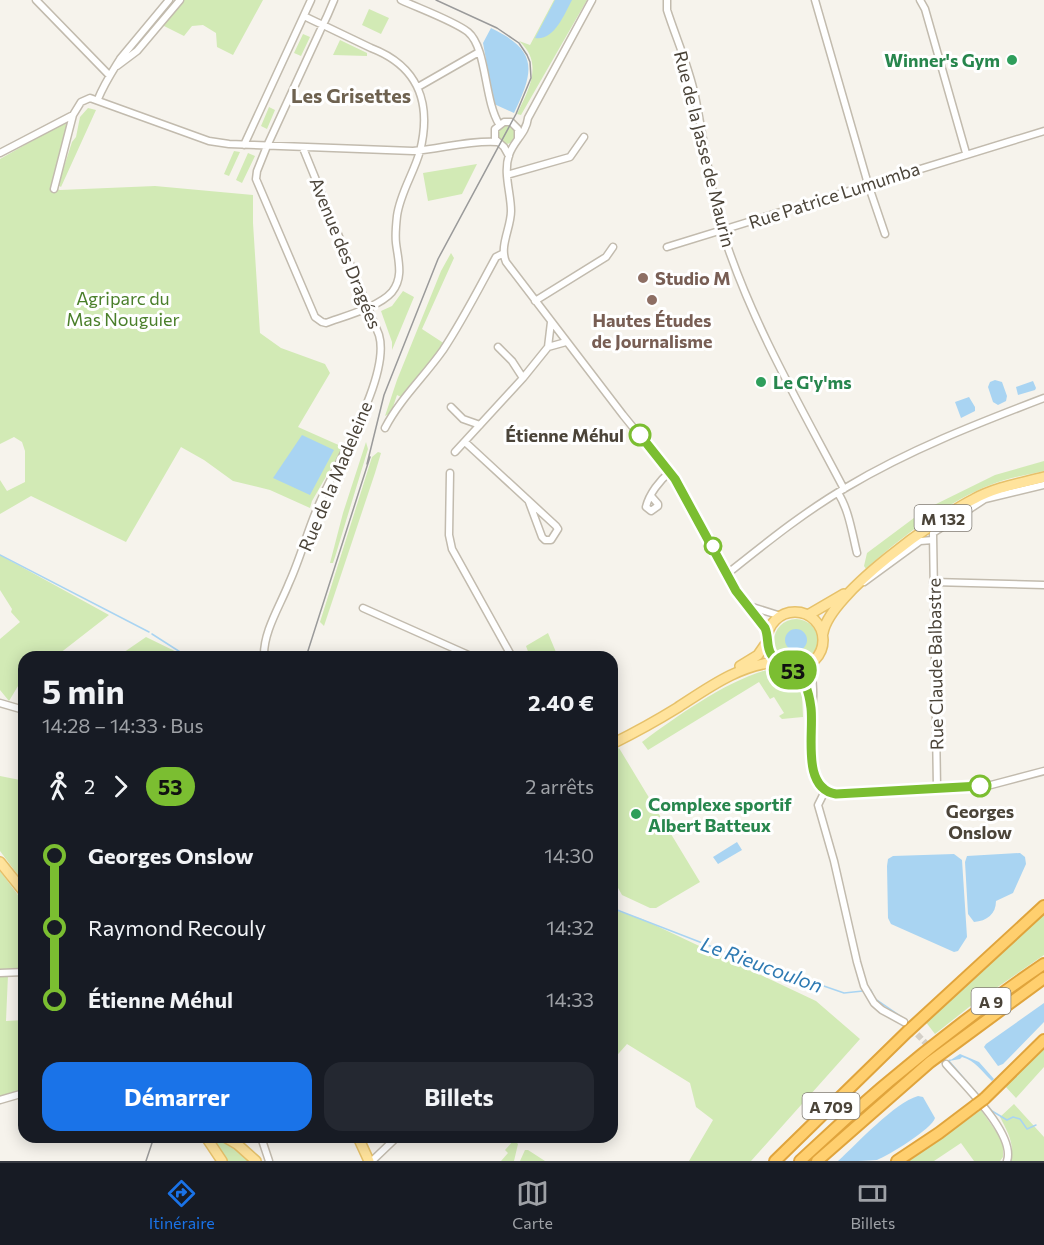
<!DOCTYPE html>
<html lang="fr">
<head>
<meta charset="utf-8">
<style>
  body { margin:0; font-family:Commissioner,sans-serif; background:#242831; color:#f1f3f6; height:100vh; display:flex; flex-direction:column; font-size:22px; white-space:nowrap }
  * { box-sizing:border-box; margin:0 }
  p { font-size:20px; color:#9ea1a6 }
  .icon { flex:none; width:33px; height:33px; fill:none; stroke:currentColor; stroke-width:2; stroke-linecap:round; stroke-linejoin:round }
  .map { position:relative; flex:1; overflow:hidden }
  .side { position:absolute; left:18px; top:651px; width:600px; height:492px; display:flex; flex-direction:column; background:#171b24; border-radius:18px; box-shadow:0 3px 15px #0003 }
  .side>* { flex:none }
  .badge { padding:0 12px; border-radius:20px; font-size:21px; line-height:39px }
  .map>.badge { position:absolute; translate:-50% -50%; box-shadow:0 0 0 3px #fff }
  .legs { display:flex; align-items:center; gap:9px; height:66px; padding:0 24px; font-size:20px }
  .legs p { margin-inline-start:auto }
  .overview { display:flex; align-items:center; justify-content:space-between; height:102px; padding:0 24px }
  h1 { font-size:33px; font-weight:700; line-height:45px }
  .cta { display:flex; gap:12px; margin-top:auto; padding:12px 24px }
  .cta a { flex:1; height:69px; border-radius:18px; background:#1a73e8; color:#fff; font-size:24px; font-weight:700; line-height:69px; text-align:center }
  .cta a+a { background:#242831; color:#f1f3f6 }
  ul { padding:0 24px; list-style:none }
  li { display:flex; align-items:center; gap:21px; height:72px; font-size:22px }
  li i { display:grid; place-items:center; width:9px; height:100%; margin:0 8px; background:currentColor }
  li i::after { content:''; width:15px; height:15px; margin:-8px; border:4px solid; border-radius:50%; background:#171b24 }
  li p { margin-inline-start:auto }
  li:first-child i { background:linear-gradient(#0000 50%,currentColor 0) }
  li:last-child i { background:linear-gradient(currentColor 50%,#0000 0) }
  .dock { display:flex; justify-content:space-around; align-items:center; height:84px; border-top:2px solid #363941; background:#171b24; font-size:16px; color:#9ea1a6 }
  .dock a { display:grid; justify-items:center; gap:3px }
  .dock .current { color:#1a73e8 }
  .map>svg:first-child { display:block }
  .green { fill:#d2eab5 }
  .water { fill:#a9d4f2 }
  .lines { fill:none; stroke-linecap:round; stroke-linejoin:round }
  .stream { stroke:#a9d4f2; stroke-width:1.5 }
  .street-tunnel { stroke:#d4d0c8; stroke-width:6; stroke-dasharray:6 3; stroke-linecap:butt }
  .street-casing { stroke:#c2bbae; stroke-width:9 }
  .primary-casing { stroke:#e6c16a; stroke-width:12 }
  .highway-casing { stroke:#e0a43c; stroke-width:14 }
  .street { stroke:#fff; stroke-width:6 }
  .primary { stroke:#ffe39c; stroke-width:9 }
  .highway { stroke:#ffcf6e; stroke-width:10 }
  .tram { stroke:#9a9a9a; stroke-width:1.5 }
  .highway-bridge-casing { stroke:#e0a43c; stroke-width:14; stroke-linecap:butt }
  .highway-bridge { stroke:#ffcf6e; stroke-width:10 }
  .line-1-casing { stroke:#fff; stroke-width:14 }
  .line-1 { stroke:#7bbe31; stroke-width:9 }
  .leisure-dot { fill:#2e9e5b; stroke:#fff; stroke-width:2 }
  .education-dot { fill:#8d6e63; stroke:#fff; stroke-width:2 }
  .stop-1-dot { fill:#fff; stroke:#7bbe31; stroke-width:3 }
  .labels { text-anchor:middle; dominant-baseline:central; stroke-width:6; stroke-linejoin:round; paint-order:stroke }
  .shield { fill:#fff; stroke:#817c74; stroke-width:1.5 }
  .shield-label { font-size:16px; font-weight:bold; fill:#4b4439 }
  .leisure-label { font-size:18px; font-weight:bold; fill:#27864d; stroke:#fff; text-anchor:start }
  .street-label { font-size:18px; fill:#4b4439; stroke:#fff }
  .education-label { font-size:18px; font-weight:bold; fill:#785e54; stroke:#fff; text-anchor:start }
  .park-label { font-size:18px; fill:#4a7f2a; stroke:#fff }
  .stop-label { font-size:18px; font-weight:bold; fill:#4b4439; stroke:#fff; text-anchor:end }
  .neighbourhood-label { font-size:20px; font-weight:bold; fill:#6e6250; stroke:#fff }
  .water-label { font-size:20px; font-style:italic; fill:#2e7ab2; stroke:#fff }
</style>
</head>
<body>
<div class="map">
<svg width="1044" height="1161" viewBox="0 0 1044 1161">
  <rect width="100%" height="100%" fill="#f6f3ec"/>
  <!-- green -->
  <path class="green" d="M183,0H263L233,55L217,47L216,33L203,25L192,26L184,36L162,25Z
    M554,0H587L521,115L517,114C529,89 544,63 519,41L530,45Z
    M369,9L389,18L381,34L362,25Z
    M303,34L310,37L301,56L294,53Z
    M340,40L367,53V56L333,55Z
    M269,107L275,110L267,129L261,126Z
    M88,108L96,110L61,187L58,185L72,142L76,137L80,117Z
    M69,120L52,188L60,190L155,186L253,195V223L260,333L281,348L325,364L330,373L298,427L343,447L312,501L310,508L270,490L233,481L204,460L181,447L126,542L31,496L0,514V480L7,491L25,482V451L22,442L14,437L0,444V159Z
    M496 134a10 10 0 1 1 20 0a10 10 0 1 1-20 0Z
    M234,151L240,152L229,176L224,174Z
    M248,153L255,156L242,183L236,180Z
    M477,164L462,194L428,201L423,173Z
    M451,253L454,258L422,329L445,344L401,397L397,395L391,413L385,416L397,380L441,271Z
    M403,291L414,297L392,350V342L381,311L392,306Z
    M366,442L368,449L335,557L333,563H330L343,513Z
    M378,452L381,453L375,473L324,626L320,622L372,457Z
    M1044,461V471C1026,475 1007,478 990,485C949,501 898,539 866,569L864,566L867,553L926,509L995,475Z
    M0,555L109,615L55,657H24V682L18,686L9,701L0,690V639L20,622L11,612L12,609L0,590Z
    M774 641a22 22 0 1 1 44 0a22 22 0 1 1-44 0Z
    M548,633L558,657H530L526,646Z
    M146,637L187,657H117Z
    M767,670L779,672L797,682L802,694L803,717L782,719L779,716L784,713L774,697L770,699L759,682L648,750L642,742C676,717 726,681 767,670Z
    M619,748L700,882L656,908H650L622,895L612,877V752Z
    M24,761V883L0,851V776L20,780Z
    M0,871L24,903V970L0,971Z
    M612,909L642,919L816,1001L860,1039L751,1161H689L713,1120L696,1107L690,1083L627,1044L612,1061Z
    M1044,912V955L973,1004L935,1034L925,1021Z
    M0,975H8L6,1021L24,1020V1089L0,1097Z
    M1044,1047V1067L1016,1098L1005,1086Z
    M1014,1104L1044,1137V1161H1010C1016,1145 1007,1131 1000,1117Z
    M981,1110L1003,1141V1157L1000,1161H974L961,1143L934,1161H909Z
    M210,1137C226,1137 239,1150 250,1161H225Z
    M514,1140L518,1144L514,1161H501L508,1153L505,1150Z
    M525,1150H528L545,1161H520Z"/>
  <!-- water -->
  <path class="water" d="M555,0H572C564,15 554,41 535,38Z
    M491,28C539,51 534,71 514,113L494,104L483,43Z
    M995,380L1002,382L1007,396L1006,401L998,405L993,402L988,387L990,382Z
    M1033,381L1036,388L1035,390L1018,395L1016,387Z
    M969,397L975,407V411L961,418L955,402Z
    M302,435L334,450L310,495L273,478Z
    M785 640a11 11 0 1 1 22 0a11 11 0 1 1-22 0Z
    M737,842L742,850L718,864L713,857Z
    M1020,853L1025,857L1026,864L1013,893L996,901C996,914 987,921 974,922L968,914L965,862L967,856Z
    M954,854L962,860L967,937L958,951L954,952L891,924L888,918L887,866L888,859L893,856Z
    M1044,1003V1022L1003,1064L998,1066L984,1047L986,1044Z
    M960,1054L979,1062L994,1079L992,1081C981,1071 976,1061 962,1057L960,1059L949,1061Z
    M918,1096L923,1097L935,1118C932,1129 889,1155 877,1160C867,1161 849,1161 838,1161C858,1143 894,1103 918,1096Z"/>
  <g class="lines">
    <!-- stream -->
    <path class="stream" d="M0,555L149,632
      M152,634L188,657
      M612,908L798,980L818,984L844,993L863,991
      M871,990L874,998L906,1020
      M950,1060L949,1061L980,1097
      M985,1103L992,1111L1007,1120L1013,1117L1020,1119L1027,1129L1036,1125"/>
    <!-- street-tunnel -->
    <path class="street-tunnel" d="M911,1028L946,1064"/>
    <defs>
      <path id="street" d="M36,0L109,75
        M401,0C418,8 454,21 468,32C487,48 484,100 499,124
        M592,0L528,118C526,134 514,140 509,155C503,173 511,193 511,211C511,228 499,246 506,262L623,415L675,479L736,591L749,610L759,618L768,633
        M667,0V10C676,38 689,67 695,96C705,145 710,191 725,239C753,325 802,409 844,489
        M815,0L868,184L885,234
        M920,0L925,9L966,153
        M304,16C310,19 316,22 323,25L371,48C418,66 432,103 420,151C414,173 400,193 397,216C396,225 395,234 396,243C398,260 404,277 392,292C379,307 345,316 326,323L322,322L315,317L256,179L257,171L267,146L320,31C325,21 330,10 334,0
        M117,66L137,51L180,0
        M418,87L479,52
        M98,99C104,84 112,72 120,59L169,0
        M244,145L311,0
        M0,153L73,115L81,102L90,98L209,141L229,144L413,151C441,149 469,140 497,142
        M509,156L504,147L495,139V129L504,122H511L518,129V139
        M507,175L570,157L584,137
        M54,189L73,115
        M667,247L1044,131
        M535,301L606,257L613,247
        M498,347L512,361L523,378
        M548,347L551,322
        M451,407L463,419L480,425
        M385,428C400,399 424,377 443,350C463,320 479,288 496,257L502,254
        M465,442L556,526L558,529L551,540H545L542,537L529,502
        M455,452L523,378L548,347L566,342
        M450,473L449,535L452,549L512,657
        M838,493C849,510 852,533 857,553
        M651,496L658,504V506L651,511L646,507C649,494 660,480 670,472
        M727,574C766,543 804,512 847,487C909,450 976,424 1044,398
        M864,582L920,541L933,540
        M933,582L1044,585
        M746,605L781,616
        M363,608L473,657
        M264,657C263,632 280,606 289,583C301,557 308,528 320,502C337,462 391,376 379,335L303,148
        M814,661C810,674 814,685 813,698C811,720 808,757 814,778C817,788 826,792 835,794L991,785L1044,771
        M790,668L804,680L810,704
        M0,703L24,710
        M937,788L933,533L985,499L1044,485
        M825,791L818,805L834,861L857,962L864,986L874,1003L882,1010L904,1022
        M0,973L24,972
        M946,1064C963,1084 1016,1134 1007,1161
        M0,1100L24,1093
        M261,1137L269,1161
        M372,1161L397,1137"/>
      <path id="primary" d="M767 640a28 28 0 1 1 56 0a28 28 0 1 1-56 0Z
        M808,615L844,594
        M823,633C829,594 938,517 974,499C996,487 1021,483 1044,477
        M740,666L758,655L767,642
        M612,744C634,733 656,721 677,708C708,688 740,664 778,662
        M0,862L24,892
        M206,1137L222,1161
        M225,1137L237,1144L256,1161
        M358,1137L369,1161"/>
      <path id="highway" d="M984,1099L1044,1040
        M775,1161L907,1032L1044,906
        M800,1161C876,1089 957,1023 1044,964
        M817,1161L930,1062L1044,978
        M897,1161L939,1133L976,1105"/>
    </defs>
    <!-- street casing -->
    <use href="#street" class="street-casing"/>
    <!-- primary casing -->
    <use href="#primary" class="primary-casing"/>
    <!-- highway casing -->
    <use href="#highway" class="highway-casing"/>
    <!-- street -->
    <use href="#street" class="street"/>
    <!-- primary -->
    <use href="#primary" class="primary"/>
    <!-- highway -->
    <use href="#highway" class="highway"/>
    <!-- tram -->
    <path class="tram" d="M367,464L384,395L438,259L516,114L531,78L530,62L527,55L519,43L497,28L436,0
      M306,657L370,457
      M146,1161L154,1137"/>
    <defs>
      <path id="highway-bridge" d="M976,1105L984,1099"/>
    </defs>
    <!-- highway-bridge casing -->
    <use href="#highway-bridge" class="highway-bridge-casing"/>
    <!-- highway-bridge -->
    <use href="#highway-bridge" class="highway-bridge"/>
  </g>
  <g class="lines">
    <defs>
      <path id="line-1" d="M640,435L675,479L736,591L765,628C769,637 766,646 771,654C776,662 782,664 790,668C805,677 809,692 811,708C814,734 801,788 836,794L980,786"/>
    </defs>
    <!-- line-1 casing -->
    <use href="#line-1" class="line-1-casing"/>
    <!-- line-1 -->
    <use href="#line-1" class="line-1"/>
  </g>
  <!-- markers -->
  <g class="leisure-dot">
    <circle cx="1012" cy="60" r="6"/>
    <circle cx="761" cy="382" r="6"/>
    <circle cx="636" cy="814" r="6"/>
  </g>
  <g class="education-dot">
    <circle cx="643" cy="278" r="6"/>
    <circle cx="652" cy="300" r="6"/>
  </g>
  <g class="stop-1-dot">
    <circle cx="640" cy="435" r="10"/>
    <circle cx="713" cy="546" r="8"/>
    <circle cx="980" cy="786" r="10"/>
  </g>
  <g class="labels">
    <!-- shield labels -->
    <g class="shield">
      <rect x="914.5" y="505" width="57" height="26" rx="4.5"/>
      <rect x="971.5" y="988" width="39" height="26" rx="4.5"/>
      <rect x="802.5" y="1093" width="57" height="26" rx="4.5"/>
    </g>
    <g class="shield-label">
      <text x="943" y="518">M 132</text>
      <text x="991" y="1001">A 9</text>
      <text x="831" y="1106">A 709</text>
    </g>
    <!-- leisure labels -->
    <g class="leisure-label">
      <text x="1000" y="60" text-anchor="end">Winner's Gym</text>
      <text x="773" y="382">Le G'y'ms</text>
      <text x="648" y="804">Complexe sportif<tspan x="648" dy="21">Albert Batteux</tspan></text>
    </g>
    <!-- street labels -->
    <g class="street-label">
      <text transform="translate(705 149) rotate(76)">Rue de la Jasse de Maurin</text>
      <text transform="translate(834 195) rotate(-18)">Rue Patrice Lumumba</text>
      <text transform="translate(346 253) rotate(68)">Avenue des Dragées</text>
      <text transform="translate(335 476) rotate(-67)">Rue de la Madeleine</text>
      <text transform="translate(935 664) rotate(-91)">Rue Claude Balbastre</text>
    </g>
    <!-- education labels -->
    <g class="education-label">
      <text x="655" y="278">Studio M</text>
      <text x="652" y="320" text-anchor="middle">Hautes Études<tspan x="652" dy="21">de Journalisme</tspan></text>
    </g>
    <!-- park labels -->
    <g class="park-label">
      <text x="123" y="298">Agriparc du<tspan x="123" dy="21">Mas Nouguier</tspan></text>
    </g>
    <!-- stop labels -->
    <g class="stop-label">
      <text x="624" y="435">Étienne Méhul</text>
      <text x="980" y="811" text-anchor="middle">Georges<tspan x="980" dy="21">Onslow</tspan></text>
    </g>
    <!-- neighbourhood labels -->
    <g class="neighbourhood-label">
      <text x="351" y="95">Les Grisettes</text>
    </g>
    <!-- water labels -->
    <g class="water-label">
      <text transform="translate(762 964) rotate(20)">Le Rieucoulon</text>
    </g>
  </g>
</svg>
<b class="badge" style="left:793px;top:670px;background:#7bbe31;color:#111">53</b>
<section class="side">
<div class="overview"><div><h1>5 min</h1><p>14:28 – 14:33 · Bus</p></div><b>2.40 €</b></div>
<div class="legs"><svg class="icon" aria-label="walk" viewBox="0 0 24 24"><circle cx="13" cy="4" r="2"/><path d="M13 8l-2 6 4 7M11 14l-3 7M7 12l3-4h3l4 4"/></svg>2<svg class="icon" aria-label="forward" viewBox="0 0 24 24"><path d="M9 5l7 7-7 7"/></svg><b class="badge" style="background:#7bbe31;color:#111">53</b><p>2 arrêts</p></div>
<ul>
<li><i style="color:#7bbe31"></i><b>Georges Onslow</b><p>14:30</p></li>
<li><i style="color:#7bbe31"></i><span>Raymond Recouly</span><p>14:32</p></li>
<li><i style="color:#7bbe31"></i><b>Étienne Méhul</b><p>14:33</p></li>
</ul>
<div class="cta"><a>Démarrer</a><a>Billets</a></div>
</section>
</div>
<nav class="dock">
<a class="current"><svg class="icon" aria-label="directions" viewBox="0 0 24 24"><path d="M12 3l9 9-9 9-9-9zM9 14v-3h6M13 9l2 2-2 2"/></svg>Itinéraire</a>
<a><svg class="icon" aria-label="map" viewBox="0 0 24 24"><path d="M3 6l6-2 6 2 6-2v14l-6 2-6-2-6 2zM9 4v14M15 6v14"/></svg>Carte</a>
<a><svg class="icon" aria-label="tickets" viewBox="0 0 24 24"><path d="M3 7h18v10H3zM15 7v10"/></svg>Billets</a>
</nav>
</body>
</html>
